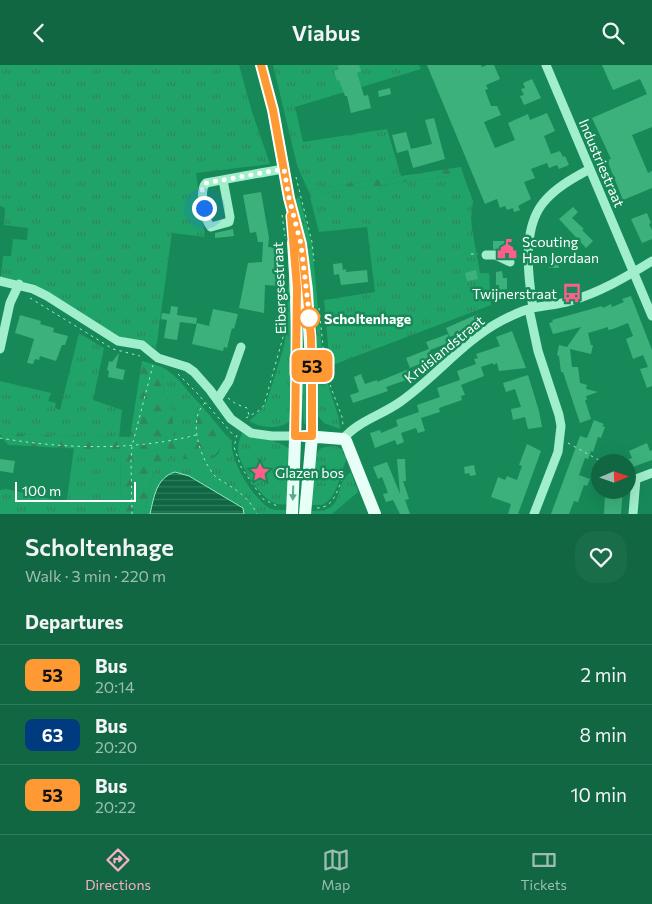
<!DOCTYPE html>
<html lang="en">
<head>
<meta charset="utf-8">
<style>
  body { margin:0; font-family:Commissioner,sans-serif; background:#1a6d49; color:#f1f3f6; height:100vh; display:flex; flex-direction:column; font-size:19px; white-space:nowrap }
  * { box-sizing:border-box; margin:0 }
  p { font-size:16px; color:#9cbeb2 }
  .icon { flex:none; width:28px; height:28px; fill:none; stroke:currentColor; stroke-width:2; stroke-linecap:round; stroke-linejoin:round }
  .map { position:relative; height:449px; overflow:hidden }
  .sheet { display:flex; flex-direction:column; background:#116742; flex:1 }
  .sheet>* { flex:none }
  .badge { padding:0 10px; border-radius:8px; font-size:18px; line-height:32px }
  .needle { width:32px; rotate:88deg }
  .tools { position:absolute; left:591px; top:389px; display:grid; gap:10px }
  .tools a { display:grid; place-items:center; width:45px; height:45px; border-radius:50%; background:#116742; box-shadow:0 5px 20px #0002; font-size:25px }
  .scale { position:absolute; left:15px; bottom:12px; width:121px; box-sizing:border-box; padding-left:5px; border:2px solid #fff; border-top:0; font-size:14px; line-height:18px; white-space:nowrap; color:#fff; -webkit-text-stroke:4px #178958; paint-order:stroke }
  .you { position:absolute; width:25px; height:25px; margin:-12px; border:4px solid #fff; border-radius:50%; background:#1a73e8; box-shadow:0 0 0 8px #1a73e833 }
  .map>.badge { position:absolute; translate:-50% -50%; box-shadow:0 0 0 2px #fff }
  h2 { padding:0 25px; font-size:19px; line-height:45px }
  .round { display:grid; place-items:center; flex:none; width:52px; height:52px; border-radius:20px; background:#1a6d49 }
  .headline { display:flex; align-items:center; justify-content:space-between; height:85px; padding:0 25px }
  h1 { font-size:24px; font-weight:600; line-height:38px }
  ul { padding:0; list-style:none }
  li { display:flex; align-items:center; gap:15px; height:60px; padding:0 25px; border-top:1px solid #307b5b }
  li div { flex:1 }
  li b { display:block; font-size:19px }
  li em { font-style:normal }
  li .badge { min-width:55px; font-weight:700; text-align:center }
  header { display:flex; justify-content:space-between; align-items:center; height:65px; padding:0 25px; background:#116742; font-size:22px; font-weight:600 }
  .dock { display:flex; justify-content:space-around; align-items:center; height:70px; border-top:1px solid #307b5b; background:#116742; font-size:14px; color:#9cbeb2 }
  .dock a { display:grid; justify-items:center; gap:2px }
  .dock .selected { color:#f7b0c6 }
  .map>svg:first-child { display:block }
  .grass { fill:url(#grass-tufts) }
  .forest { fill:url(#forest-firs) }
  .water { fill:url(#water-rules); stroke:#92f0c5 }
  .building { fill:#3cb17c }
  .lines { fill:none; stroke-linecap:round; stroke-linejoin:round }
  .path { stroke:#a0eecb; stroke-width:1; stroke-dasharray:2.5 4; stroke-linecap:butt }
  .minor { stroke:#a0eecb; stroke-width:9 }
  .major { stroke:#e7fff6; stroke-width:12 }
  .oneway { fill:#55ac87 }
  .line-casing { stroke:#fff; stroke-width:11 }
  .line { stroke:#f93; stroke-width:8 }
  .walk { stroke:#fff; stroke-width:5; stroke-dasharray:0 9 }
  .stop-dot { fill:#fff; stroke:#f93; stroke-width:2.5 }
  .labels { text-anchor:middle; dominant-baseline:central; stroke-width:5; stroke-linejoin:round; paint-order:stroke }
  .street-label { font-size:14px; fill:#fff; stroke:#178958 }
  .poi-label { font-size:14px; fill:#fff; stroke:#178958; text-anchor:start }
  .stop-label { font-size:14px; font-weight:bold; fill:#fff; stroke:#178958; text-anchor:start }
</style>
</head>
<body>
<header><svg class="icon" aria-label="back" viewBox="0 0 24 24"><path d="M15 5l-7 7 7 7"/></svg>Viabus<svg class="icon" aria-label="search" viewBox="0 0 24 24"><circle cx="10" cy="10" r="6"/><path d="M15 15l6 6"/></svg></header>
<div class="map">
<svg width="652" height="449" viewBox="0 0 652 449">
  <defs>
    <pattern id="grass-tufts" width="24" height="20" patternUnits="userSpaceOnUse" patternTransform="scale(1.25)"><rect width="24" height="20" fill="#20a368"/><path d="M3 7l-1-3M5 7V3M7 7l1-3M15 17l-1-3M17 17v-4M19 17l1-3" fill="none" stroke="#2f855e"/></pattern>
    <pattern id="forest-firs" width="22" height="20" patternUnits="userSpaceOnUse" patternTransform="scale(1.25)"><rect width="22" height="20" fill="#20a368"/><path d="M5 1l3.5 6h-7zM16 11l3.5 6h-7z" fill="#2f855e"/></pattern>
    <pattern id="water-rules" width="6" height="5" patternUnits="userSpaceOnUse" patternTransform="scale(1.25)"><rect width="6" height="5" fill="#0f6642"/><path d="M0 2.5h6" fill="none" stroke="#337d5e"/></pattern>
  </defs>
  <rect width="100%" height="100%" fill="#178958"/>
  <!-- grass -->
  <path class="grass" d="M0,0H239L252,47L270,99L196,108L205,172L172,168L156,284L142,276L120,272L34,219L1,212L3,191H11L13,174L27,175L28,163L4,160L5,143L0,141Z
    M273,0H419L421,4L295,42L303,77L387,64L401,111L308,125L297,100Z
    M463,109L473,136L471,153L472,164L480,208H489L491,240L330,301L324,235L375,227L367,162L319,167L310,132L324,128Z
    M299,131L312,180L324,306L339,354L340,364L324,358L317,350L315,296L317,272L316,247L310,231L307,198L296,135Z
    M291,186L292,353C283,366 260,363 249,356L260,346L267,336L283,285L288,261L287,236Z
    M79,268L104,283L93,335L122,345L119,372L0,369V316L51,328L48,336L56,338L55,343L60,345Z
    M306,273L308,358L305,359L304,358C301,332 301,299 306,273Z
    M162,302C180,312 186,326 200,339L195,350V372L174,374L171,335L164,331Z
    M242,368C257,376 280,373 291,386L289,439C285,439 281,440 277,439C262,436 243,405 239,391C237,384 239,375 242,368Z
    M226,370L232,376C229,395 253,433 269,443C275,446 282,445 289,445V449H254L236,428L234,437L189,411L175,407C156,413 154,432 150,449H144L153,408L171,391L213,393L218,389Z
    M336,381L343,385L342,388L346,391V395C341,408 336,436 321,440C317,440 312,440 308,440C310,428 312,391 320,384C325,381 331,381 336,381Z
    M74,383L120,386L121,437L119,449H0V425L6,424L64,437L67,434Z
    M351,407L358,427L332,449H307L308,446C350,448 330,422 351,407Z"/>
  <!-- forest -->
  <path class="forest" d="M461,102L463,109L324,128L310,132L308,125Z
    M142,296L162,302L164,331L171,335L174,374L188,370L195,372V350L200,339L226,370C214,404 201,397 171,391L153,408L144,449H119L121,437L120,386L10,380H7L0,369L130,372Z
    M237,427L242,431L254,449H244L243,443L234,437Z"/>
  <!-- water -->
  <path class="water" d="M175,407L189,411L243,443L244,449H150C154,432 156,413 175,407Z"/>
  <!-- building -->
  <path class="building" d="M338,0H359L361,6L357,8L364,31L368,30L371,43L351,48L347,31H345L339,15L337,16L334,6L339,4Z
    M427,0H481L482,2L487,0H494L500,14L486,20L488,24L485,25L491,41H497L501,50L484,57L495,83L515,75L508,58L528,49L530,55L547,48L555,66L544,71L551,89L560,86L563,92L565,91L569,100L559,104L557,100L549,103L547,98L531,104L535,113L524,117L531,134L518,141L520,145L514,147L513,143L507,145L505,141L500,143L497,134L485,139Z
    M602,0H652V62L632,70L648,108L652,106V123L623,135L607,95L611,94L592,53L647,29L640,14L613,25Z
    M532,14L541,33L524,40L520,31L524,30L521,24L525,23L523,18Z
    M390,23L391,29L379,32L378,26Z
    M434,53L445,94L413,103L408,85L397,88L392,70L406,67L411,84L432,79L425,55Z
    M261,127L269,173L268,182L280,183V195H284L283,205H280L279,221L265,220L264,248L239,243L248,198L262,197L263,177H258L256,167L250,168L243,130Z
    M573,142L578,147L572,153L584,164L582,165L593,176L586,183L559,154Z
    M647,148L651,158L649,159L652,165V174L642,178L631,154Z
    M233,164L234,171L215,173V168Z
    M493,176H511V186L503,187L493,184Z
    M568,191V198H558L559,203H549V197H541V192Z
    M342,198L343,205L346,204V207L367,205L368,217L341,220L339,209L334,210L333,199Z
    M476,205L478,214L467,216L465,208Z
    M502,206L503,213H507V224L499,225V220H496V207Z
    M631,231L652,285V321L647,323L640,304L648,302L643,290L633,294L631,288L626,274L633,271L628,258L613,264L608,265V262L588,268L591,280H593L591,289L570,284L572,302H578L580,318L587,320L586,324L598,327L586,331L587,335H585L591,354L580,358L563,307H561L559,291L557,290L559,280L567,282L581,262L553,269L549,258L553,257L552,255L602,241L603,243L611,239L612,242L624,237L622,234Z
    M171,241L178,242L177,250L197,253L196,259L180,257L177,275L164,273L167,255L161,254L162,248L170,249Z
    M213,244L238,249L234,264L232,263L227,283L224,282L223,286L192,279L197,258L209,261Z
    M478,249L480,255L469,260L470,263L450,272L446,263Z
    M20,250L41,256L40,259L54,263L53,267L68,271L65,280H62L56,296L40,291L39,295L35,294L33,299L27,298L34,274L15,268Z
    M512,266L526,303L499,306L497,298L493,300V298L481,302L484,311L461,320L465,330L461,331L462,335L439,343L440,347L421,353L425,366L418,368L416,363L401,368L404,377L397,380L395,375L375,383L370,368L380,365L381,368L398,361L396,355L419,347L417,340L440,332L437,323L460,315L457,306L476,299L474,294L478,293L476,289L500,281L496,272Z
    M448,269L451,277L430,285L434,293L410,303L406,293L429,284L426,277Z
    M119,288L116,303L125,305L123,315L108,312L109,306L107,305L109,296L112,297Z
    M409,304L412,313L386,322L388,326L353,338L350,330L359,327L354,312L361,309L365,319L377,315V317Z
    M528,310L539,346L542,362L528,364L525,352L513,355L511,344L521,342L515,324L506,327L503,318Z
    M594,355L604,359L602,361L605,362L601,373L598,372L593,387L591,386L588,394L585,393L579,410L590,414L587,421L584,420L578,437L574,436L569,449H551L580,371L587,373Z
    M647,378L650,386L652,385V395L630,403L627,395L632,393L629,386Z
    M527,379L541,386L518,449H508L511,439L491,432L498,412L505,415L507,411L517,415L522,401L519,400Z
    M0,394L15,396L13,408L0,406Z
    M397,394H405L406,416H403L409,434L405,435L410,449H400L393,435L386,437L383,429L388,428L382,412L378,414L373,402L387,397L400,429Z
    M474,400L476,410L470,411L469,408L465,409L464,402Z
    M614,425H623L621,449H604L605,429L614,430Z"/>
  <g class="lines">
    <!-- path -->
    <path class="path" d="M296,112L312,177L314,196
      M282,150L285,171
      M471,189H478
      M30,233L113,284L140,291
      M319,243L326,309L342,352L343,360
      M178,309L197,328L235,372
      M228,333L236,339L247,343L249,350
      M205,338C187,355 200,392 214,410C217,414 223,416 227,419C240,427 250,435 257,449
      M246,353L260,345L264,340L268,326L285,265L284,222
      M237,370L234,382L241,402L263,434L279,442
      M0,373C64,384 133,386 196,370
      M568,378L604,398
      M317,443C336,443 338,420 346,406
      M132,449L131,396L132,381L153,300"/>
    <!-- minor -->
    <path class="minor" d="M546,0L652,251
      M223,115L230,152L229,157L211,162C204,155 199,125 206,118C232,113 258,108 284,104
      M486,190H495L510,197
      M0,216L33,224L47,231L118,276L142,280L158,293L187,302L194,307L210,325L231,354L251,368L272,371H295
      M533,243C528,211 522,164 543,138C555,123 573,113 590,104
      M529,244L538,286L559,350L561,361L558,387L534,449
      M0,284L10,238L19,219
      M217,335L229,316L241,282
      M343,374C358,356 382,350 400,337C436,312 463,276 501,256C511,251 522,245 533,243C545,240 558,240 570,236C599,228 626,212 652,196
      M633,449L636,414L652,408"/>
    <!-- major -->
    <path class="major" d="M261,0L273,45L289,133L301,179L307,225L312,317V371L305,449
      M305,371L343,374L346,376L375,449
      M292,449C296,359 300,268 293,178"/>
  </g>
  <!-- one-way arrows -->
  <defs><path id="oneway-solid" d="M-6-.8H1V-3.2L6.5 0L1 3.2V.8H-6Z" transform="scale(1.25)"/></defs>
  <use class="oneway" href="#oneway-solid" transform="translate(293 428) rotate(92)"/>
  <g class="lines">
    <defs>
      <path id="line" d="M261,0L273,45L289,133L301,179L303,194L311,272L312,317V371H295L297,223L291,151"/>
    </defs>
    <!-- line casing -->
    <use href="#line" class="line-casing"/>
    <!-- line -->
    <use href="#line" class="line"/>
    <!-- walk -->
    <path class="walk" d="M204,143L202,123L206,118L284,104L289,133L301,179L310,256L309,253"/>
  </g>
  <!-- icons -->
  <defs>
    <symbol id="civic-bare" viewBox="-9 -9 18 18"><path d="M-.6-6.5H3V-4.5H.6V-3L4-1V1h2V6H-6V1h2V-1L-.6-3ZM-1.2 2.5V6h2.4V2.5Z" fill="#ff5d8b" stroke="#178958" stroke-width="2.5" paint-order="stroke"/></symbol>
    <symbol id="bus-bare" viewBox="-9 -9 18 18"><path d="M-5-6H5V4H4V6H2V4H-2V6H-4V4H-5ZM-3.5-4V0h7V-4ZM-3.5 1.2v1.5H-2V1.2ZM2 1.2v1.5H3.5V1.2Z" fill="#ff5d8b" stroke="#178958" stroke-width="2.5" paint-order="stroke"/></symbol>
    <symbol id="sight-bare" viewBox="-9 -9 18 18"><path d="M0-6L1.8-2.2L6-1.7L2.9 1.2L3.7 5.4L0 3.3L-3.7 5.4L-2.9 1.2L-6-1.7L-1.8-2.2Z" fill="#ff5d8b" stroke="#178958" stroke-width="2.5" paint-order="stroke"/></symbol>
  </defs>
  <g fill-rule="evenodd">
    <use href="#civic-bare" x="493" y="170" width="28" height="28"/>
    <use href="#bus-bare" x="558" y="214" width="28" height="28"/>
    <use href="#sight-bare" x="246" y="393" width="28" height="28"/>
  </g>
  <!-- markers -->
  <circle class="stop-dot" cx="309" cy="253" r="10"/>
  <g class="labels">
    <!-- street labels -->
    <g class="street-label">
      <text transform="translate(602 98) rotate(67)">Industriestraat</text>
      <text transform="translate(279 223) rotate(-92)">Eibergsestraat</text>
      <text transform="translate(444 284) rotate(-39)">Kruislandstraat</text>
    </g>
    <!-- poi labels -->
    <g class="poi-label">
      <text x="522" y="176">Scouting<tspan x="522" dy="16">Han Jordaan</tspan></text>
      <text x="557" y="228" text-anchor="end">Twijnerstraat</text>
      <text x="275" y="407">Glazen bos</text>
    </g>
    <!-- stop labels -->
    <g class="stop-label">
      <text x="324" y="253">Scholtenhage</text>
    </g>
  </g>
</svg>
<div class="tools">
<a><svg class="needle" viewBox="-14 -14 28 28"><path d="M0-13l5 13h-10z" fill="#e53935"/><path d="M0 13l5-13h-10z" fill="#9cbeb2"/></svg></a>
</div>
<div class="scale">100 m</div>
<div class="you" style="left:204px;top:143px"></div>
<b class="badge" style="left:312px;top:301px;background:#f93;color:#111">53</b>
</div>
<section class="sheet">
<div class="headline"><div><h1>Scholtenhage</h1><p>Walk · 3 min · 220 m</p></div><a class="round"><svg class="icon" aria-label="heart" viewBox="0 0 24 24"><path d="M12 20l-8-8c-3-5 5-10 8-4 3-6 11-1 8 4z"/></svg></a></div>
<h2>Departures</h2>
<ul>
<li><span class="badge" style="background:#f93;color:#111">53</span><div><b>Bus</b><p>20:14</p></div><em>2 min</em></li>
<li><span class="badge" style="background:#003b80;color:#fff">63</span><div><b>Bus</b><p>20:20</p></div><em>8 min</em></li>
<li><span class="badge" style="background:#f93;color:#111">53</span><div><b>Bus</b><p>20:22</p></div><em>10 min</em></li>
</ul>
</section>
<nav class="dock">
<a class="selected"><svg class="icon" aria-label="directions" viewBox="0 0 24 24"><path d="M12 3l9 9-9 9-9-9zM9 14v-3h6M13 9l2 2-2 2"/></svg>Directions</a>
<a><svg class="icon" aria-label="map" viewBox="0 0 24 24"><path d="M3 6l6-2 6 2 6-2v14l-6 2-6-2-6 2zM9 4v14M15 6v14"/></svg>Map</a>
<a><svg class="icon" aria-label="tickets" viewBox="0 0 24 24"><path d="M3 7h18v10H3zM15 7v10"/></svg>Tickets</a>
</nav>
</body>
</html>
